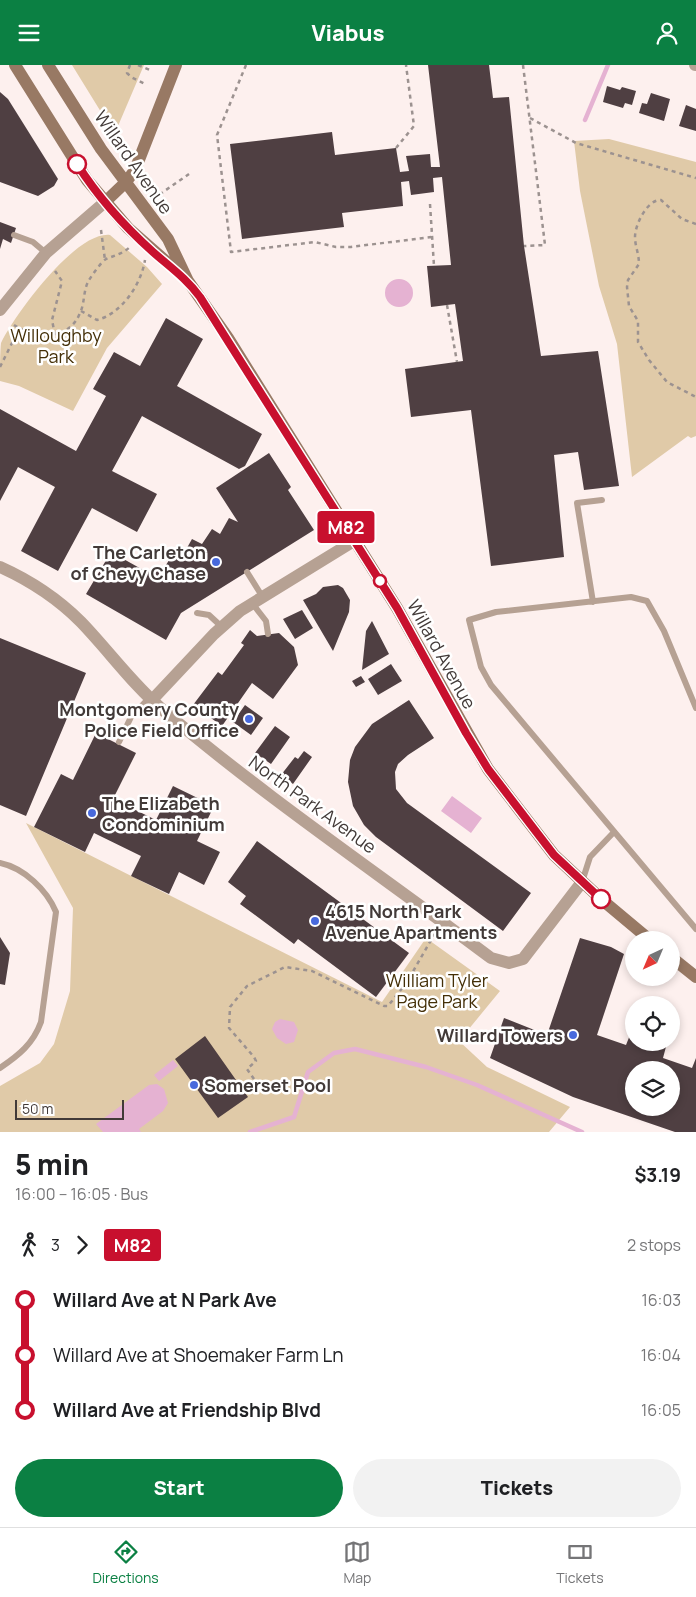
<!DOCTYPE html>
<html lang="en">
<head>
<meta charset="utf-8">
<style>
  body { margin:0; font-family:Manrope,sans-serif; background:#f2f2f2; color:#202124; height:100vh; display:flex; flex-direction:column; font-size:19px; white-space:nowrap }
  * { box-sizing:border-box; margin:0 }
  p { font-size:16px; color:#757577 }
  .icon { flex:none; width:28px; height:28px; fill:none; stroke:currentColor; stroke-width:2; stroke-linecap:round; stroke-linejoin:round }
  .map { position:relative; height:1067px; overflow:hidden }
  .panel { display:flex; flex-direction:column; background:#fff; flex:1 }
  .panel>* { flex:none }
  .badge { padding:0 10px; border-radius:4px; font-size:18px; line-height:32px }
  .needle { width:32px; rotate:224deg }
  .buttons { position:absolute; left:625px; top:866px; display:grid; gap:10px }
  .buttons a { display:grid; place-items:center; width:55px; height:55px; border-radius:50%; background:#fff; box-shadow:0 2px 8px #0003; font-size:25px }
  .scale { position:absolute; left:15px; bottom:12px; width:109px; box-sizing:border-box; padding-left:5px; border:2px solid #423a38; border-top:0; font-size:14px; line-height:18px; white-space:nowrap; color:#423a38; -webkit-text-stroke:4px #fff; paint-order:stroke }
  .map>.badge { position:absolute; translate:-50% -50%; box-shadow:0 0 0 2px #fff }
  .legs { display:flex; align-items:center; gap:8px; height:55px; padding:0 15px; font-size:16px }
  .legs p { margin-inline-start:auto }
  .head { display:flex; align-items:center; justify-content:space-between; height:85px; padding:0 15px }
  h1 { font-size:28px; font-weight:800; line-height:38px }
  .action { display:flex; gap:10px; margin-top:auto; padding:10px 15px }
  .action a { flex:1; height:58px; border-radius:30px; background:#0b8043; color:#fff; font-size:20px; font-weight:800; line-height:58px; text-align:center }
  .action a+a { background:#f2f2f2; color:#202124 }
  ul { padding:0 15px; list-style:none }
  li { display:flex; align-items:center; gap:18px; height:55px; font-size:19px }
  li i { display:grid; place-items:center; width:8px; height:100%; margin:0 6px; background:currentColor }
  li i::after { content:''; width:12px; height:12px; margin:-6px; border:4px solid; border-radius:50%; background:#fff }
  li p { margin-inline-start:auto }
  li:first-child i { background:linear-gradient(#0000 50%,currentColor 0) }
  li:last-child i { background:linear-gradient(currentColor 50%,#0000 0) }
  header { display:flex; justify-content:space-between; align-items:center; height:65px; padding:0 15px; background:#0b8043; color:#fff; font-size:22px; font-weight:800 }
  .tab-bar { display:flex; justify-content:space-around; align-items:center; height:70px; border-top:1px solid #e0e0e0; background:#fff; font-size:14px; color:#757577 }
  .tab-bar a { display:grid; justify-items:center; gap:2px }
  .tab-bar .selected { color:#0b8043 }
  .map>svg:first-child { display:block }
  .green { fill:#e0caa8 }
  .water { fill:#e5b2d2 }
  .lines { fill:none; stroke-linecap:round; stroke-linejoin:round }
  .stream { stroke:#e5b2d2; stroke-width:4.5 }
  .building { fill:#4f3f42; fill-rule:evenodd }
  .path { stroke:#9c9290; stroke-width:2.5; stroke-dasharray:4 4; stroke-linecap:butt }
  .lane { stroke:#b6a193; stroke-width:6 }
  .street { stroke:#b6a193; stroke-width:12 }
  .secondary { stroke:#987964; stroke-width:12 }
  .line-1-casing { stroke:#fff; stroke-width:11 }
  .line-1 { stroke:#c8102e; stroke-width:8 }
  .stop-1-dot { fill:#fff; stroke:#c8102e; stroke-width:2.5 }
  .poi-dot { fill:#4869dc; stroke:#fff; stroke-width:2 }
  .labels { text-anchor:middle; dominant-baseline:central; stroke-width:5; stroke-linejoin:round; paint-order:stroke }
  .street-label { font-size:18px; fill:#423a38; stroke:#fff }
  .park-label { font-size:18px; fill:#442f07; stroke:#fff }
  .poi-label { font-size:18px; font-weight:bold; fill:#423a38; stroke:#fff; text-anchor:end }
</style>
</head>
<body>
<header><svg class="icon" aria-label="menu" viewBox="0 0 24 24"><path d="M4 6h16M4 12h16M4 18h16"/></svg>Viabus<svg class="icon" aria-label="person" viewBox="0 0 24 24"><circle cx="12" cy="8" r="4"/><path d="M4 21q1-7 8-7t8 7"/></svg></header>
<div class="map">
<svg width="696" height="1067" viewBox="0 0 696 1067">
  <rect width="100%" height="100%" fill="#fdf0ee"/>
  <!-- green -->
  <path class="green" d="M72,0H144L118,61L109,60Z
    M609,74L696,97V371L691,373L688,371L632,412L617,279L599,221L580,126L574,76Z
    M110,170L147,202L162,219L107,283L73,346L19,321L0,316C0,305 0,287 1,278C15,249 76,166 110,170Z
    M26,758L382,937L426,873L500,926L459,976L487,1002L570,1042L549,1067H0V1021L40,998L54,979L70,926L73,843Z"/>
  <!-- water -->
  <path class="water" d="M385 228a14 14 0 1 1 28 0a14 14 0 1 1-28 0Z
    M452,731L482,753L471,768L441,746Z
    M280,954L294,957L298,965L294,977L286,979L277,973L272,964L275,957Z
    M173,995L178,1001L159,1016L154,1010Z
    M157,1019L164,1024L168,1038L163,1046L139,1064L141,1067H103L96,1059L149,1020Z"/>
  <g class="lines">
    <!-- stream -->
    <path class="stream" d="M585,55L608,0
      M250,1067L294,1052L308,1007L334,988L355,984L426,1002L477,1020L582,1067"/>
  </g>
  <!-- building -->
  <path class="building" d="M428,0H489L493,33L509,32L524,181L541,291L598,286L619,421L584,425L578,387L554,390L564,492L491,501L471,345L411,352L405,304L463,296L455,239L431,242L427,201L451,200L442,112L433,113L434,127L411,130L409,116L401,117L403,141L342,148L344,162L242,174L230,79L332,67L335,90L396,83L400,107L409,106L406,91L430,89L431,102H440Z
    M607,21L620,25L622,22L636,26L632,40L625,38L623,43L603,37Z
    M0,27L8,34L58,114L54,121L38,131L0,117Z
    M651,28L670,34L664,56L639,48L642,38L647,39Z
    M686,40L696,44V66L679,61Z
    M0,157L16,163L11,178L3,174L0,184Z
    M166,253L203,274L177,321L262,369L245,401L239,404L142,351L112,406L157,429L137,467L92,443L58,506L21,486L55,422L18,402L0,436V344L76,386L106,331L93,324L114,287L140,301Z
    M269,388L291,422L288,425L314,465L181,548L166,575L86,529L111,487L145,506L164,503L175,486L183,490L192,474L202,479L212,464L220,469L229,453L238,457L216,423Z
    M338,520L343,523L350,535L349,547L333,586L303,535L316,529L323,522Z
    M302,545L313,563L295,574L283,554Z
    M372,556L389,589L362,605L366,566Z
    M250,565L257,571L279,568L294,582L298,600L273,634L252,618L222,661L193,640L218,607L222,610L244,580L241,578Z
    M0,573L86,608L26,751L0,740Z
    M391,599L402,616L378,630L368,614Z
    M361,611L365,617L356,622L352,616Z
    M409,635L434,673L408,690L398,699L395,707L396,724L407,738L531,828L503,866L376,772L364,760L353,741L348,717L350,695L355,682L372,659Z
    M245,640L263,653L251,670L233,657Z
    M275,661L290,672L271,699L255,688Z
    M96,668L136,688L113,734L156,755L173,721L214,741L197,776L220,787L204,820L179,807L169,829L131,811L141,791L94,768L85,787L34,762L61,709L73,715Z
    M304,686L312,692L293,719L281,710L295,692L298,694Z
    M257,776L409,888L376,932L298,874L294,879L240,839L246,831L228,817Z
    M0,872L10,888L5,920L0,919Z
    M580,873L611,882L624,889L597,970L626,980L634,960V978H667L663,993L692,1003L696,993V1067H675L573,1032L490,993L504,953L547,970ZM634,1005H671V1042H634Z
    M205,971L248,1032L218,1053L175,994Z"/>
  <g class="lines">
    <!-- path -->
    <path class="path" d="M130,0L127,8L131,12L145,19
      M138,0L150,5
      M246,0L217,70L231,187L315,177L336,182H351L431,172
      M523,0L545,180L524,181
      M530,53L576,78L696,113
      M396,83L414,61L406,0
      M153,134L189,109
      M430,139L434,201
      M696,159L682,154L661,135C648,134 635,159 635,172C635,181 639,189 639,199L628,215L627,222L629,241L638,256V277L649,295L667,317L696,332
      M101,165L105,195
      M447,240L457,297
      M81,246L97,255C121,249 141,220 145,195
      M14,260C35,274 69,276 80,248C85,238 83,225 89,215C93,209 101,197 106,194C116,190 122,189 130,182
      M55,270L52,255L62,216L55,206
      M0,302L16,270L10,267
      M254,1014L247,1004L256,996L254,992L229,963L230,942L247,921L285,902L312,906L384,941H388L407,917L435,868"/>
    <!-- lane -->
    <path class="lane" d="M14,170L33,177L46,188
      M247,507L262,531
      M593,537L577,438L602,435
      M252,538L266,556L268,569
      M197,548L209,550L222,562
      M696,643L664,566L647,536L631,532L496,547L469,555L481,602L491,620L696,864
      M119,677L131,652L149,633
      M0,798C24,803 47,825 56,847L41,957C33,979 19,990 0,1003
      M582,817L590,792L614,767"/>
    <!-- street -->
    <path class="street" d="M695,0H696
      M0,245L46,188L105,137
      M0,502C29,515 59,535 81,557C109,586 133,620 164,646C268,734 382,811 491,893L509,898L523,894L582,817
      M152,635L214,569L240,546L354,476"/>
    <!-- secondary -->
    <path class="secondary" d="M15,0L87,115L128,163L185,213
      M48,0L101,84L168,174L188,216L228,273L397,543L488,704L554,790L601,834L650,875
      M105,137L126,117L135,105L176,0
      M671,892L696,912"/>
  </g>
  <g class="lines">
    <defs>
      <path id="line-1" d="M77,99C98,132 124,161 153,187C170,202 187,214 200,232L397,543L466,668L488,704L554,790L601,834"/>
    </defs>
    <!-- line-1 casing -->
    <use href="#line-1" class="line-1-casing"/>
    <!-- line-1 -->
    <use href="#line-1" class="line-1"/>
  </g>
  <!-- markers -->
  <g class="stop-1-dot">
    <circle cx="77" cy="99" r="9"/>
    <circle cx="380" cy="516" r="6"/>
    <circle cx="601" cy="834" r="9"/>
  </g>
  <g class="poi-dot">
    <circle cx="216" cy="497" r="5"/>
    <circle cx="249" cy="654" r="5"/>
    <circle cx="92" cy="748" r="5"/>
    <circle cx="315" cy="856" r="5"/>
    <circle cx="573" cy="970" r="5"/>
    <circle cx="194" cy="1020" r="5"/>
  </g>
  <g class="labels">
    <!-- street labels -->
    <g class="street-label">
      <text transform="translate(134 97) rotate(55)">Willard Avenue</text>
      <text transform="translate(442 589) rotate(61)">Willard Avenue</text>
      <text transform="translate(313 739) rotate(36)">North Park Avenue</text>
    </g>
    <!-- park labels -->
    <g class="park-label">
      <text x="56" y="270">Willoughby<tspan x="56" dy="21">Park</tspan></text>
      <text x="437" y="915">William Tyler<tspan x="437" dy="21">Page Park</tspan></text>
    </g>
    <!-- poi labels -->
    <g class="poi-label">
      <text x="206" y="487">The Carleton<tspan x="206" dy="21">of Chevy Chase</tspan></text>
      <text x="239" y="644">Montgomery County<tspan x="239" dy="21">Police Field Office</tspan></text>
      <text x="102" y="738" text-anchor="start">The Elizabeth<tspan x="102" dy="21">Condominium</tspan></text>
      <text x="325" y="846" text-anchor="start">4615 North Park<tspan x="325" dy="21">Avenue Apartments</tspan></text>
      <text x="563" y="970">Willard Towers</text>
      <text x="204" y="1020" text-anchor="start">Somerset Pool</text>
    </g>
  </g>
</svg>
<div class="buttons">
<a><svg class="needle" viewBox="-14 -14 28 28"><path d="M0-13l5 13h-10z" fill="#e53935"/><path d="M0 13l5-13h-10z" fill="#757577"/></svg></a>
<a><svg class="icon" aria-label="locate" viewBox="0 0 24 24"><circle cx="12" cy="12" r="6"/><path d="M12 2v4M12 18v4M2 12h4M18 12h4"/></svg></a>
<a><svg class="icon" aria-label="layers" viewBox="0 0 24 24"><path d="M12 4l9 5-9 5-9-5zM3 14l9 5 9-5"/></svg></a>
</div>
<div class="scale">50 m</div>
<b class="badge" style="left:346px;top:462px;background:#c8102e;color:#fff">M82</b>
</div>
<section class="panel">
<div class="head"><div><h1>5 min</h1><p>16:00 – 16:05 · Bus</p></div><b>$3.19</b></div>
<div class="legs"><svg class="icon" aria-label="walk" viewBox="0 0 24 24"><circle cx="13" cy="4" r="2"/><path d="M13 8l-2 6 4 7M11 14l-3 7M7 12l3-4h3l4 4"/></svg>3<svg class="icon" aria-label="forward" viewBox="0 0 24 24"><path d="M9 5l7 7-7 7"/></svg><b class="badge" style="background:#c8102e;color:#fff">M82</b><p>2 stops</p></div>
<ul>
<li><i style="color:#c8102e"></i><b>Willard Ave at N Park Ave</b><p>16:03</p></li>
<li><i style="color:#c8102e"></i><span>Willard Ave at Shoemaker Farm Ln</span><p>16:04</p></li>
<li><i style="color:#c8102e"></i><b>Willard Ave at Friendship Blvd</b><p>16:05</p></li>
</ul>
<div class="action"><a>Start</a><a>Tickets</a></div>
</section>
<nav class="tab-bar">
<a class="selected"><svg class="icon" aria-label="directions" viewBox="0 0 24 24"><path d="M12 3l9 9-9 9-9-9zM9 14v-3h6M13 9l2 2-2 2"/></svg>Directions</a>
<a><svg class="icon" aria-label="map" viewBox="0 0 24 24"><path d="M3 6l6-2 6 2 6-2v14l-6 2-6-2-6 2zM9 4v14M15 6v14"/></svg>Map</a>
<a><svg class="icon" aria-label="tickets" viewBox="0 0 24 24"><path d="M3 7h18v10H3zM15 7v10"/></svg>Tickets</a>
</nav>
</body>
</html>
